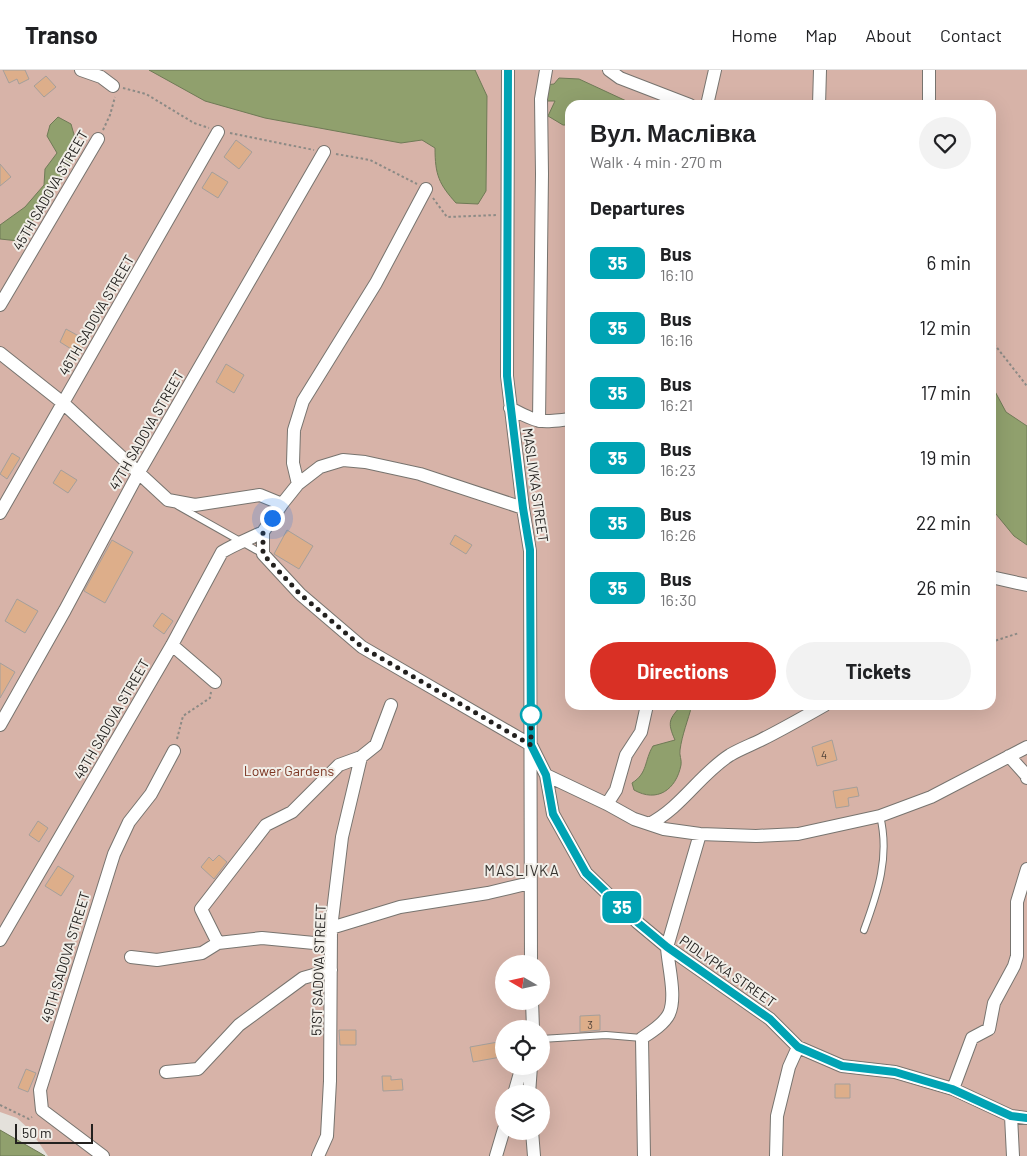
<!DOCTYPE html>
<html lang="en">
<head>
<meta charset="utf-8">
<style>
  body { margin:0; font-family:Barlow,sans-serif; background:#f2f2f2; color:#202124; height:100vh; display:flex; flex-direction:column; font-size:19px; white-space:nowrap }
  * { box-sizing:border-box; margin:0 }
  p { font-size:16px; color:#757577 }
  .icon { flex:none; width:28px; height:28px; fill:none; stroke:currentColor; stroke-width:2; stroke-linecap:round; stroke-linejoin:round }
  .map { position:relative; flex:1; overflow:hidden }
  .side { position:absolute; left:565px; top:30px; width:431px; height:610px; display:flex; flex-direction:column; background:#fff; border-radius:15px; box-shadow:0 5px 20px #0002 }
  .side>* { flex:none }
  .badge { padding:0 10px; border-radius:8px; font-size:18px; line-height:32px }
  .needle { width:32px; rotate:279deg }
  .controls { position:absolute; left:495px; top:885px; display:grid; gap:10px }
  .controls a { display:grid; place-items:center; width:55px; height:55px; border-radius:50%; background:#fff; box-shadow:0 5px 20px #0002; font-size:25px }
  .scale { position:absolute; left:15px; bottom:12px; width:78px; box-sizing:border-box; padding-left:5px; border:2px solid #23211f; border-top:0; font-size:14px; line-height:18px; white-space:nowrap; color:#23211f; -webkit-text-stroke:4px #f1eee8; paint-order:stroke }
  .you { position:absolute; width:25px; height:25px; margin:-12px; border:4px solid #fff; border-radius:50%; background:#1a73e8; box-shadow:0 0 0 8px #1a73e833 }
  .map>.badge { position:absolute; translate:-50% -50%; box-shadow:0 0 0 2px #fff }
  h2 { padding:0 25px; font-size:19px; line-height:45px }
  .round { display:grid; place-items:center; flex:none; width:52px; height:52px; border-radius:26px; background:#f2f2f2 }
  .head { display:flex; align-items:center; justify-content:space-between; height:85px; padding:0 25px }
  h1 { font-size:24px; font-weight:700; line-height:38px }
  .action { display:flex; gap:10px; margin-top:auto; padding:10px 25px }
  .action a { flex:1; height:58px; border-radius:30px; background:#d93025; color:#fff; font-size:20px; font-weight:700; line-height:58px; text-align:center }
  .action a+a { background:#f2f2f2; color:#202124 }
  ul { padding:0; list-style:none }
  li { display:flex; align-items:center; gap:15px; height:65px; padding:0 25px }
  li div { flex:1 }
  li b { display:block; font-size:19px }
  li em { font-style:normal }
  li .badge { min-width:55px; font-weight:700; text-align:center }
  header { display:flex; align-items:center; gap:30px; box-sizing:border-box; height:70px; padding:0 25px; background:#fff; border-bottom:1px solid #e0e0e0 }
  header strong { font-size:24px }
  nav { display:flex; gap:28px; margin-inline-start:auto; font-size:18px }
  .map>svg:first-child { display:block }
  .green { fill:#d7b3a8; fill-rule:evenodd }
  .water { fill:#90a06d; stroke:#6f7a56 }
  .building { fill:#ddae8a; stroke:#a49f9b }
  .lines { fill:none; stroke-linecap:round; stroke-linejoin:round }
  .lane-casing { stroke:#77746f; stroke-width:8 }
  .street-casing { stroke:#77746f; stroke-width:14 }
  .path { stroke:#8c8a85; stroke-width:2; stroke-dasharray:2.5 2.5; stroke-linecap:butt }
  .lane { stroke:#fff; stroke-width:6 }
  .street { stroke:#fff; stroke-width:12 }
  .line-casing { stroke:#fff; stroke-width:11 }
  .line { stroke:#00a3b4; stroke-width:8 }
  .walk { stroke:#23211f; stroke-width:5; stroke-dasharray:0 9 }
  .stop-dot { fill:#fff; stroke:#00a3b4; stroke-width:2.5 }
  .labels { text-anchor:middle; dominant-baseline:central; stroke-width:4; stroke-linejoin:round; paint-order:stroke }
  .number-label { font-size:11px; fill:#52443a }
  .street-label { font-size:14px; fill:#23211f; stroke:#f1eee8 }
  .park-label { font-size:14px; fill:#7d3622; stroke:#f1eee8 }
  .neighbourhood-label { font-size:15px; letter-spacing:1px; fill:#363430; stroke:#f1eee8 }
</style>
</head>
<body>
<header>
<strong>Transo</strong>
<nav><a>Home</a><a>Map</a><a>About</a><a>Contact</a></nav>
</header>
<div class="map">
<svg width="1027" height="1086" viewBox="0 0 1027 1086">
  <rect width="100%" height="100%" fill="#e4e1db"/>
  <!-- green -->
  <path class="green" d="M0,0H1027V1086H48L30,1060L17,1048L0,1042ZM570,35H991V635H570ZM504,894H541V931H504ZM504,959H541V996H504ZM504,1024H541V1061H504Z"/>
  <!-- water -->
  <path class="water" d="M149,0H475L487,26L486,121L478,134L456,133C439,114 435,105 435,78L422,70L401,73L265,48L205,31Z
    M559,8L579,9L635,35H570V55H563L548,46L555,31H545V15L554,14Z
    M58,47L71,54L75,68L71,93L19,171L0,169V155L25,137L44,115L45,99L57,83L47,66L50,55Z
    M991,314L1006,342L1027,356V475L1014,466L991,438Z
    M682,635H692C688,650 682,665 680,680C679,685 682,690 681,695C676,720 657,733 634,720L632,713C648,703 644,691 653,676L675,670C667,652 669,649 682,635Z
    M0,1060L40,1083L45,1086H0Z"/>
  <!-- building -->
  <path class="building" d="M3,0H25L29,9L19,14L17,9L9,13Z
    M46,6L56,17L44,27L34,16Z
    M236,70L252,82L239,99L224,87Z
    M0,94L11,107L0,116Z
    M212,102L228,112L218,128L202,118Z
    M66,259L86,270L79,284L60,272Z
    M226,294L244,305L234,323L216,312Z
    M12,383L20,388L7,409L0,404Z
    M61,400L77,410L68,423L53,413Z
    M287,460L313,476L299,499L274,484Z
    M455,465L472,475L466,484L450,474Z
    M112,470L133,482L105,533L84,521Z
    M17,529L38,541L25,563L5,551Z
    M162,543L173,551L164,564L153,556Z
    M0,593L15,602L0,628Z
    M832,670L837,690L817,696L812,677Z
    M857,717L859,726L848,728L849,736L836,738L833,721Z
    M38,751L48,758L39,772L29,765Z
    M219,785L227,792L214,809L201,797L209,787L213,791Z
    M58,796L74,806L61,826L45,816Z
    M600,945V960L580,962V946Z
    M339,960H356V975H340Z
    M498,972L501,987L473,992L470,977Z
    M26,999L36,1003L28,1022L18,1018Z
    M382,1006H391V1010L402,1009L403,1020L383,1021Z
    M835,1014H850V1028H835Z"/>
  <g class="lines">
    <defs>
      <path id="lane" d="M178,436L263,484
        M864,860C878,822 890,786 880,746
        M541,969L606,965L642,968"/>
      <path id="street" d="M81,0L101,7L113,16
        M508,0L507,306L523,438L530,481L531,894
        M609,0L620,8L690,35
        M707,35L715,0
        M819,35L820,0
        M929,35V0
        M0,235L98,69
        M0,283L63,333L168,430L195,435L260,425L282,434
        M510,338C538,353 539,353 570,349
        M539,351L542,104L541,29L546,0
        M298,414L293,393L294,360L303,331L376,213L426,119
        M523,438L420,404L365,392L343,390L320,397L298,414L282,434L263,462V484L300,524L362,577L531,675
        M0,443L218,62
        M991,507L1027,515
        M172,575L215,612
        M0,655L65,540L139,402L324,82
        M532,677L546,705L553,744L586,803L637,852L667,877L770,949L798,977L842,996L895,1002L953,1019L1011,1046L1027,1048
        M1009,686L1026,705L1027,708
        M546,705L607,734L634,749L664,759L700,764L756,766L798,764L880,746L931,727L1027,677
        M607,734L616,720L626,685L641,662L647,635
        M649,754C682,737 700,704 730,685C740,679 751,675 761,670C783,659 804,647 825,635
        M331,858L400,837L488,823L530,813
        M0,870L172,575L222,482C235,474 249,469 263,462
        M218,873L262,868L314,873L331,869
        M131,887L157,890L202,883L218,873L201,839L266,755L292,742L339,695L361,687
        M532,931L533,959
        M166,1002L198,999L239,955L303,908L331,900
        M953,1019L972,968L989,959L994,933L1014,896L1017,886V832L1027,799
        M514,1024L522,996
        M529,1024L531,996
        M1011,1046L1013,1086
        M532,1061L534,1086
        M103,1086L42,1040L40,1020L114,784L129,752L151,724L174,681
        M318,1086L327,1066L330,1011L331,858L342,767L361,687L376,675L391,635
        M496,1086L504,1059
        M644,1086L642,968C651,962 664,954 669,944C677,927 668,896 667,877L700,764
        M776,1086L777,1046L789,997L798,977"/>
    </defs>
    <!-- lane casing -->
    <use href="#lane" class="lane-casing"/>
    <!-- street casing -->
    <use href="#street" class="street-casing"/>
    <!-- path -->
    <path class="path" d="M123,18L146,24L194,53L209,58
      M103,60L110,45L115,27
      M230,63L314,80
      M336,84L370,90L417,114
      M433,128L447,147L497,145
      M991,270L1027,316
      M991,572L1019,563
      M177,669L183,646L210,628L211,622
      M0,1035L29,1049L32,1047"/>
    <!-- lane -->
    <use href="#lane" class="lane"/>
    <!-- street -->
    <use href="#street" class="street"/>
  </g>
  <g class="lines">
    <defs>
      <path id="line" d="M508,0L507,306L523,438L530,480L531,675L546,705L553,744L586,803L637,852L667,877L770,949L798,977L842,996L895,1002L952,1019L1011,1046L1027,1048"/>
    </defs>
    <!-- line casing -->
    <use href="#line" class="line-casing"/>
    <!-- line -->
    <use href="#line" class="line"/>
    <!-- walk -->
    <path class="walk" d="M272,448L263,462V484L300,524L362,577L531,675V636V645"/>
  </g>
  <!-- markers -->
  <circle class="stop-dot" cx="531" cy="645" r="10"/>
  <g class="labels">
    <!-- number labels -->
    <g class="number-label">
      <text x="824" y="684">4</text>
      <text x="590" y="954">3</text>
    </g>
    <!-- street labels -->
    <g class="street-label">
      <text transform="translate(50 120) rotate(-60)">45TH SADOVA STREET</text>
      <text transform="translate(96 245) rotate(-60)">46TH SADOVA STREET</text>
      <text transform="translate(146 360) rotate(-60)">47TH SADOVA STREET</text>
      <text transform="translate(536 415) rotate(82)">MASLIVKA STREET</text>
      <text transform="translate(111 649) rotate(-60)">48TH SADOVA STREET</text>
      <text transform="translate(65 887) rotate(-73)">49TH SADOVA STREET</text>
      <text transform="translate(318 900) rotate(-88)">51ST SADOVA STREET</text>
      <text transform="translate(728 901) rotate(35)">PIDLYPKA STREET</text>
    </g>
    <!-- park labels -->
    <g class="park-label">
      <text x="289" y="700">Lower Gardens</text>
    </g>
    <!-- neighbourhood labels -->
    <g class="neighbourhood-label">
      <text x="522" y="800">MASLIVKA</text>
    </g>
  </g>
</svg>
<div class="controls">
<a><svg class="needle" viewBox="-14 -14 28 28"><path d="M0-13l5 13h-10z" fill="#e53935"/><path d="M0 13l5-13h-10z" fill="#757577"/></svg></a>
<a><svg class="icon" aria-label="locate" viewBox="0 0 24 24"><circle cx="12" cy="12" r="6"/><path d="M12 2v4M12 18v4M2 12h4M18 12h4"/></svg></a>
<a><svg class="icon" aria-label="layers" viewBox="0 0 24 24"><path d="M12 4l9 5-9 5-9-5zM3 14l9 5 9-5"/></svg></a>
</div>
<div class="scale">50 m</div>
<div class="you" style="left:272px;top:448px"></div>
<b class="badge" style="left:622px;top:837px;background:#00a3b4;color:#fff">35</b>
<section class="side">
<div class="head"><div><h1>Вул. Маслівка</h1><p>Walk · 4 min · 270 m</p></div><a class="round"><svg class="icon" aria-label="heart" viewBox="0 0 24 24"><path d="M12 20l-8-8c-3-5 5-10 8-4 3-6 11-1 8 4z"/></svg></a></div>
<h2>Departures</h2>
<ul>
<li><span class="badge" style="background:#00a3b4;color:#fff">35</span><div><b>Bus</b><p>16:10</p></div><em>6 min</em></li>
<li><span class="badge" style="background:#00a3b4;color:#fff">35</span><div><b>Bus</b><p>16:16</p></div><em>12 min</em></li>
<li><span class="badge" style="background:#00a3b4;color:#fff">35</span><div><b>Bus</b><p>16:21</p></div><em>17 min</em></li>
<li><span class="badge" style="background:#00a3b4;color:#fff">35</span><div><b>Bus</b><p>16:23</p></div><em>19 min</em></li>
<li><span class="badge" style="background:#00a3b4;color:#fff">35</span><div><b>Bus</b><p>16:26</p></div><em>22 min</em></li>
<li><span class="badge" style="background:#00a3b4;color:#fff">35</span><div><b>Bus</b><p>16:30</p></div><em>26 min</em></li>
</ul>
<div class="action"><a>Directions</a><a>Tickets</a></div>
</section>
</div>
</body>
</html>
